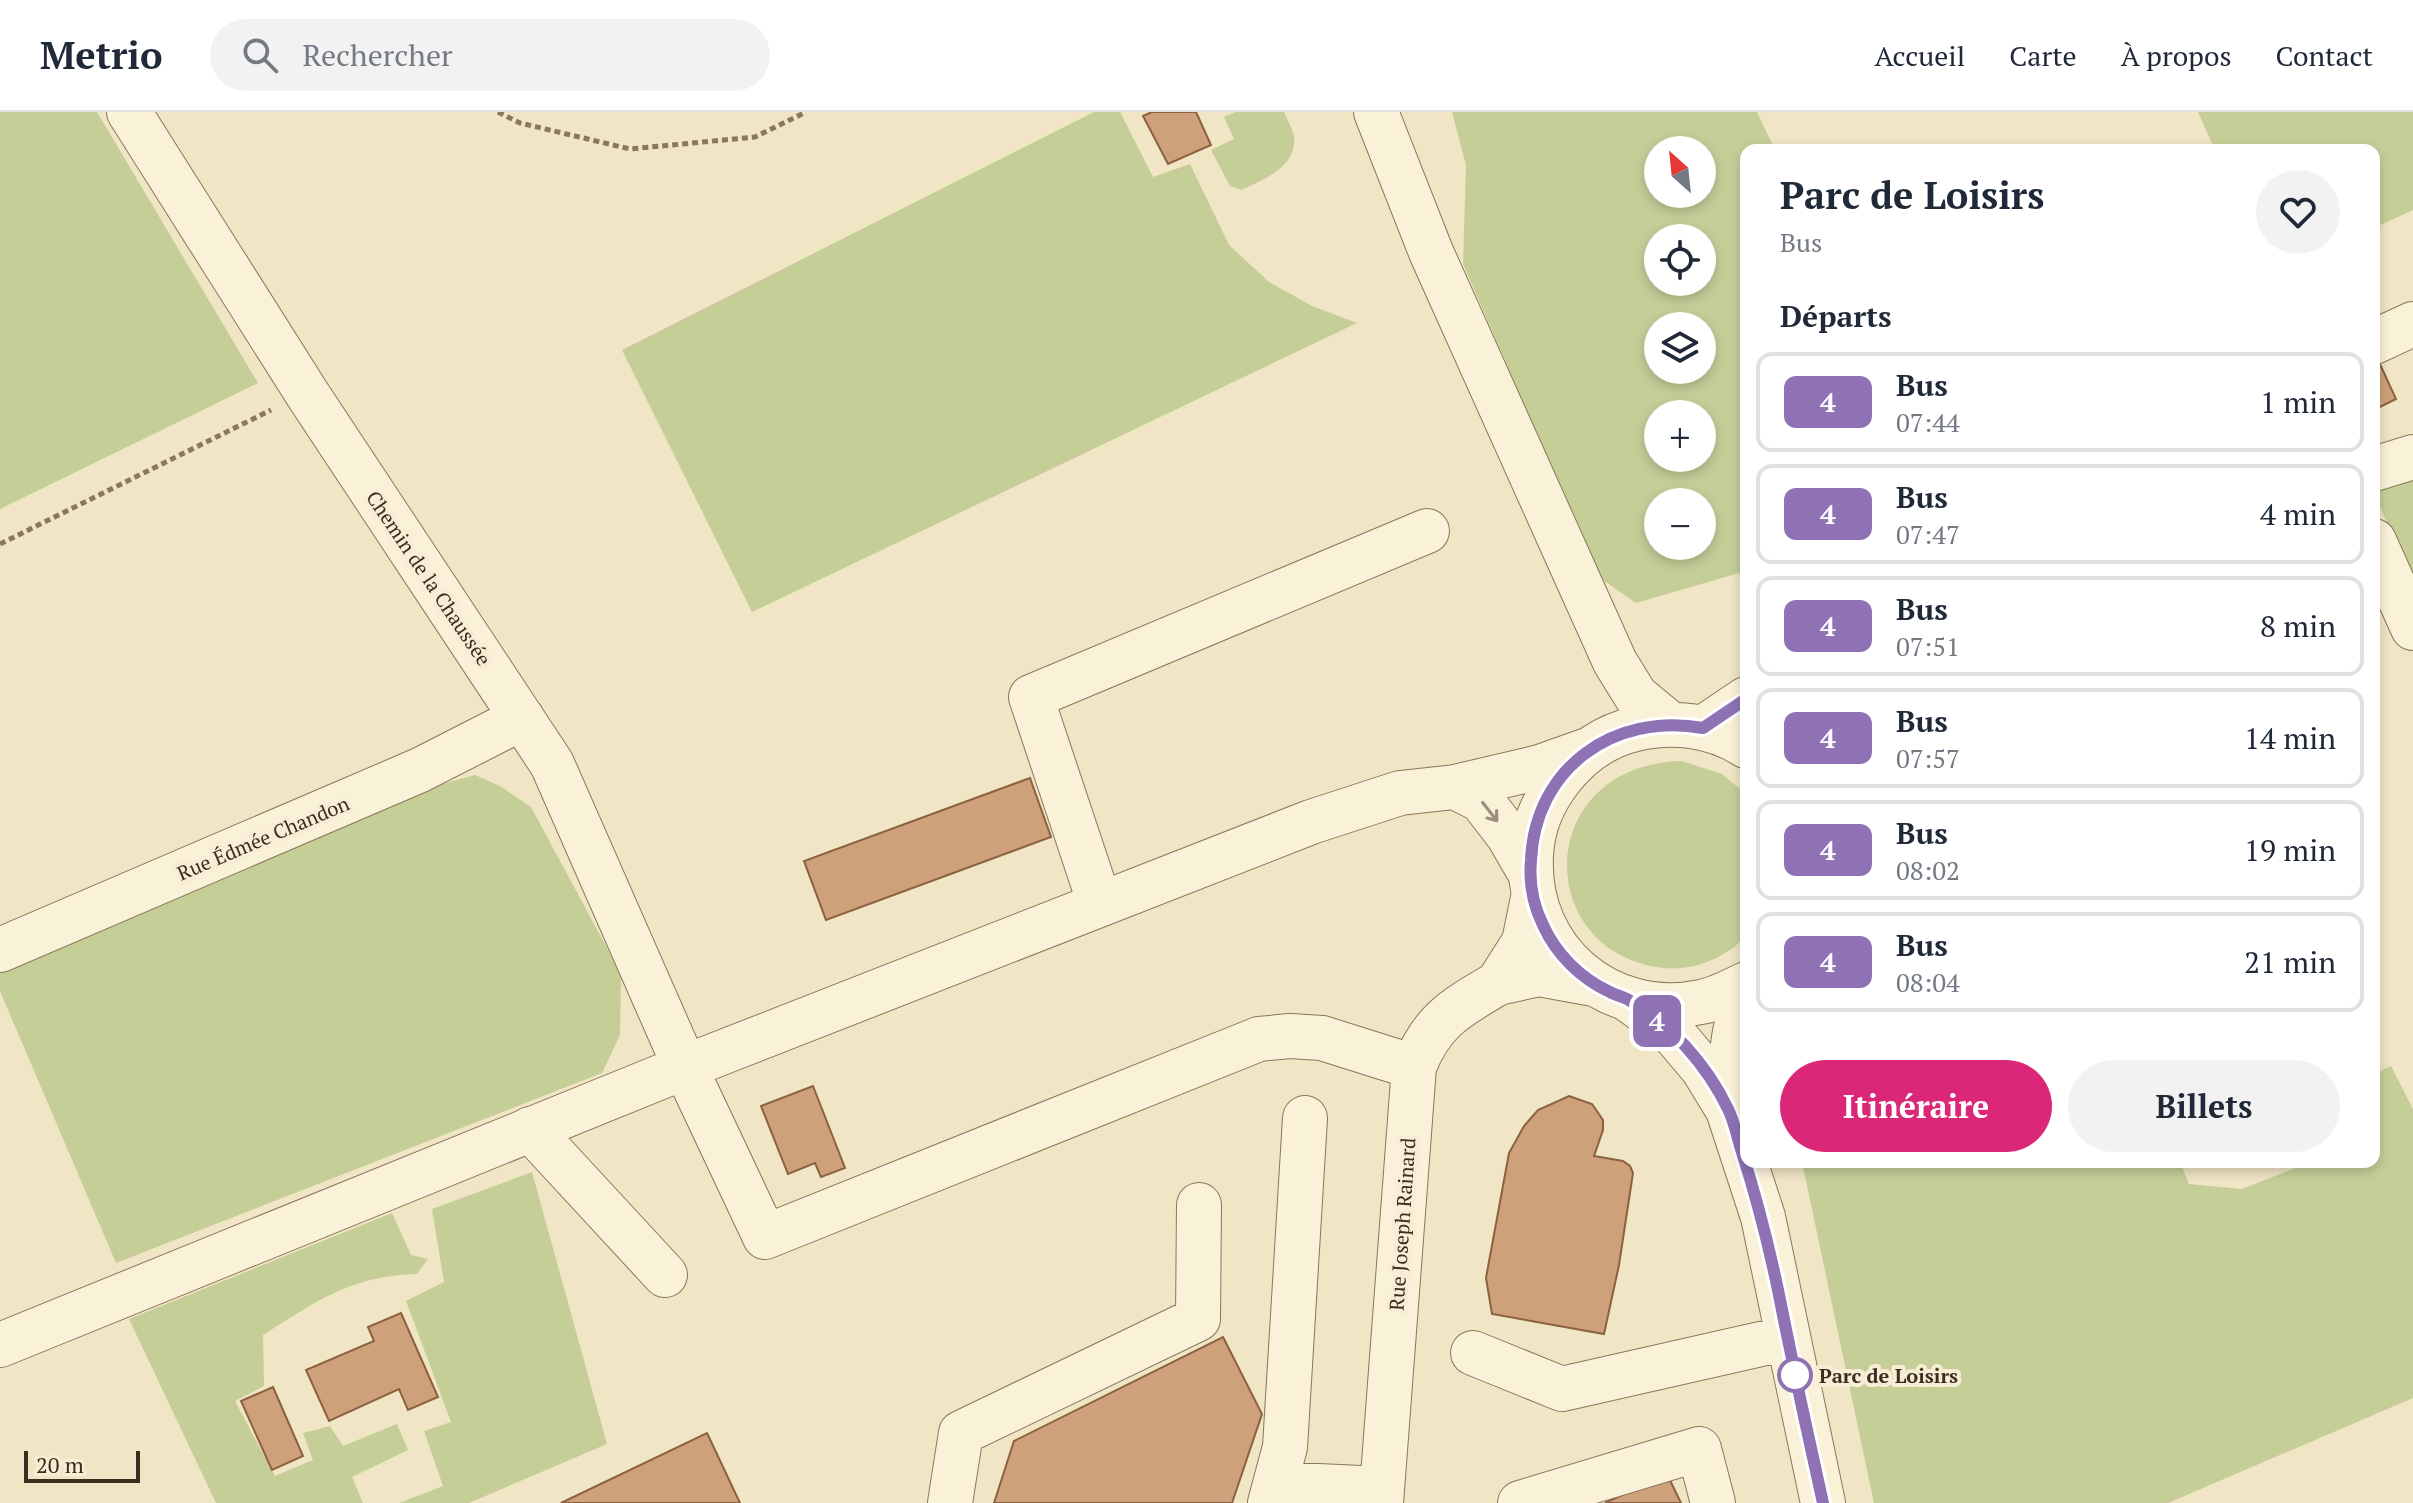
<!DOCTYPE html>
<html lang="fr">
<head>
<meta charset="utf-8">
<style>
  body { margin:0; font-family:"PT Serif",serif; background:#f2f2f3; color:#1f2937; height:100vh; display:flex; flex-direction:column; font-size:30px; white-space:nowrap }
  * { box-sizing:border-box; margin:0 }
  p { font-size:26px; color:#747a83 }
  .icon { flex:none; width:44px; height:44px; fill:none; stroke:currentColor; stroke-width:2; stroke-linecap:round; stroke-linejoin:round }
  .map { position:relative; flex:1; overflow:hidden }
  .side { position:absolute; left:1740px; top:32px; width:640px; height:1024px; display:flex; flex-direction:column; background:#fff; border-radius:16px; box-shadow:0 4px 12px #0003 }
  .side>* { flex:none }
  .badge { padding:0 16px; border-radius:12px; font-size:28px; line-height:52px }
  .needle { width:52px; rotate:333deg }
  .buttons { position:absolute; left:1644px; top:24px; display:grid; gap:16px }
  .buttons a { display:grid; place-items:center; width:72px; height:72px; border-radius:50%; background:#fff; box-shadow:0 4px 12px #0003; font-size:40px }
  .scale { position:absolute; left:24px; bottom:20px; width:116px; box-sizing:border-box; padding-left:8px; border:4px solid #3b2e1f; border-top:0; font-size:22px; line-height:28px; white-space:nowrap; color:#3b2e1f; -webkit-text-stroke:6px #f7eed5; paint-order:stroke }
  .map>.badge { position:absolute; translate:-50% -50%; box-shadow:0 0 0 4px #fff }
  h2 { padding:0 40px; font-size:30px; line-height:72px }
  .round { display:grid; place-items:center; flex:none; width:84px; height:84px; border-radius:42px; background:#f2f2f3 }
  .head { display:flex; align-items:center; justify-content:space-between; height:136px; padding:0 40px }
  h1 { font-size:38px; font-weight:600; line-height:60px }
  .button { display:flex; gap:16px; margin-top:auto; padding:16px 40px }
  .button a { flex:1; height:92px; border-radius:48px; background:#db2777; color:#fff; font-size:32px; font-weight:600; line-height:92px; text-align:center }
  .button a+a { background:#f2f2f3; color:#1f2937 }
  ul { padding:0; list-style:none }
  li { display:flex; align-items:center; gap:24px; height:100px; margin:0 16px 12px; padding:0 24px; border:4px solid #e0e1e3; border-radius:16px }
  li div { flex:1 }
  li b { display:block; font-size:30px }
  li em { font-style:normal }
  li .badge { min-width:88px; font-weight:700; text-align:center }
  header { display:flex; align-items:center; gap:48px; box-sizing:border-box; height:112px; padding:0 40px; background:#fff; border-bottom:2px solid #e0e1e3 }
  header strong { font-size:38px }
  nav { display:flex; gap:44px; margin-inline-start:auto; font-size:28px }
  .search { width:560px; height:72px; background:#f2f2f3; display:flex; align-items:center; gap:20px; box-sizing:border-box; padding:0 28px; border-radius:44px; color:#747a83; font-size:30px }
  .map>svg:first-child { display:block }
  .green { fill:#c6ce98; fill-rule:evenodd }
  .building { fill:#cfa17a; stroke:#8b613f; stroke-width:2 }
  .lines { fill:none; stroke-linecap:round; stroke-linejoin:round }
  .minor-casing { stroke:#8b775a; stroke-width:46 }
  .path { stroke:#8b775a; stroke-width:5; stroke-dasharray:6 4; stroke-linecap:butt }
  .minor { stroke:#faf1d9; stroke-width:44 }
  .oneway { stroke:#9a907c }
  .line-casing { stroke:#fff; stroke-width:18 }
  .line { stroke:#8e72b4; stroke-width:12 }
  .stop-dot { fill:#fff; stroke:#8e72b4; stroke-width:4 }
  .labels { text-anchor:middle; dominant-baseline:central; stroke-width:8; stroke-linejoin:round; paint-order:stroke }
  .street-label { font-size:20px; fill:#3b2e1f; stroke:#f7eed5 }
  .stop-label { font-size:20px; font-weight:bold; fill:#3b2e1f; stroke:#f7eed5; text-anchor:start }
</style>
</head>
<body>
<header>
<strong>Metrio</strong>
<div class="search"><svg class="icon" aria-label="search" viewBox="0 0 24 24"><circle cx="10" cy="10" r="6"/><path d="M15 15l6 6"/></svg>Rechercher</div>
<nav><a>Accueil</a><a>Carte</a><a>À propos</a><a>Contact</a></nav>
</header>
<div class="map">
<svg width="2413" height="1391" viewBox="0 0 2413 1391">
  <rect width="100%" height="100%" fill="#f0e5c5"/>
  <!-- green -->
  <path class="green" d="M0,0H97L258,271L0,397Z
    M1094,0H1120L1153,65L1190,52L1229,133L1269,170L1312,194L1357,211L752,500L622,238Z
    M1235,0H1284C1287,7 1293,17 1294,25C1297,55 1263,68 1241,78L1230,74L1211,38L1234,27L1224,5Z
    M1452,0H1757L1775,38H1746V459L1636,491L1600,466L1463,152L1466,53ZM1658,38H1702V82H1658ZM1658,126H1702V170H1658ZM1658,214H1702V258H1658ZM1658,302H1702V346H1658ZM1658,390H1702V434H1658Z
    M2198,0H2413V98L2374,116V38H2215Z
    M2413,365V466L2374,382V376Z
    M1682,649L1722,662L1746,682V824C1726,846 1693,859 1664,856C1530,841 1534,652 1682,649Z
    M475,663L500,674L531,695L621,862L620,923L602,961L116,1151L0,879V856L442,672Z
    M2391,954L2413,997V1286L2168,1391H1874L1802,1050H2180L2189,1072L2242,1077L2311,1050H2374V962Z
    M532,1060L607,1332L469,1391H399L443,1374L424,1319L451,1310L406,1189L444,1170L432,1097Z
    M392,1101L411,1143L428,1147L417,1162C350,1164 317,1189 263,1223L264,1274L235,1289L275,1364L313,1348L303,1321L330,1314L343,1334L397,1312L408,1338L352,1365L363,1391H216L129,1207Z"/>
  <!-- building -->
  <path class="building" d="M1152,0H1196L1211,33L1168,52L1143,4Z
    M2374,239L2396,287L2374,298Z
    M1030,666L1051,725L826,808L804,749Z
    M813,974L845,1056L821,1065L815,1051L788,1062L761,994Z
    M1569,984L1592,992L1603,1008V1018L1594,1044L1623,1049L1630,1054L1633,1061L1619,1153L1604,1222L1492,1202L1486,1166L1509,1041L1524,1014L1538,998Z
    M401,1201L438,1285L408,1298L399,1277L329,1309L306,1258L374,1229L368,1215Z
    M1223,1225L1262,1302L1232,1391H994L1014,1329Z
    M273,1275L303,1344L272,1358L241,1289Z
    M707,1321L740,1391H561Z
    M1667,1362L1681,1391H1605Z"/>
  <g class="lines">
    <defs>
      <path id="minor" d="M129,0L308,283L552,652L685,955L765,1125L1259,927L1290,924L1322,926L1414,955
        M1376,0L1431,140L1615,550L1636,584L1670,612
        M2374,230L2413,212
        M2374,357L2413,345
        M2374,429L2413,516
        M1703,616L1746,587
        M1746,634C1713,613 1673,608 1635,617C1605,624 1580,642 1561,666C1543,689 1532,715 1531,744C1526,839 1608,909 1701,890C1717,887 1732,879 1746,872
        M1530,761L1508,723L1481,688L1455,675L1540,655L1585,639
        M1533,786L1524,830L1498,871L1539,862L1594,872
        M1100,792L1031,585L1427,419
        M0,838L420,658L522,606
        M1629,888L1671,919L1703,957L1728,998L1763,1105L1823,1391
        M1728,998C1730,958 1731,919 1746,881
        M530,1017L665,1163
        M0,1233L685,955L1311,710L1400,681L1455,675
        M1473,1241L1562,1277L1787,1226
        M1275,1372L1382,1377
        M950,1391L961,1321L1198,1207L1199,1093
        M1270,1391L1285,1335L1305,1006
        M1381,1391L1414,955C1432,908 1456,896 1498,871
        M1520,1391L1699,1337L1713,1391"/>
    </defs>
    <!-- minor casing -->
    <use href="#minor" class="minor-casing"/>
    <!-- path -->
    <path class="path" d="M498,0L520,11L630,37L755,25L806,0
      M0,432L271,298"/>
    <!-- minor -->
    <use href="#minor" class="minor"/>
  </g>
  <!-- one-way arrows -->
  <defs><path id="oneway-shaft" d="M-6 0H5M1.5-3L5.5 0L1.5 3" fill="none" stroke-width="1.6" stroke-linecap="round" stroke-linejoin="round" transform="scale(2)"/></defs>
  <use class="oneway" href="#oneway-shaft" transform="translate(1490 700) rotate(52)"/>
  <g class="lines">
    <defs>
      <path id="line" d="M1746,587L1703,616C1614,600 1535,656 1531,748C1529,770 1533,793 1543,813C1556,842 1581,867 1610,880C1615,883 1621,884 1627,887C1669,910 1707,953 1728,997C1734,1009 1737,1024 1741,1037C1756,1084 1768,1130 1778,1178C1792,1249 1807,1320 1823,1391"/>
    </defs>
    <!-- line casing -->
    <use href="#line" class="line-casing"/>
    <!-- line -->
    <use href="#line" class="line"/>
  </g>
  <!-- markers -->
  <circle class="stop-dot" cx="1795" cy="1263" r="16"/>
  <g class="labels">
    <!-- street labels -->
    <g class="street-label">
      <text transform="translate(429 466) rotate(56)">Chemin de la Chaussée</text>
      <text transform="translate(263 726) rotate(-23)">Rue Édmée Chandon</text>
      <text transform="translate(1402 1112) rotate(-86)">Rue Joseph Rainard</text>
    </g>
    <!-- stop labels -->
    <g class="stop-label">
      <text x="1819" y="1263">Parc de Loisirs</text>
    </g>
  </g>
</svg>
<div class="buttons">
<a><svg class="needle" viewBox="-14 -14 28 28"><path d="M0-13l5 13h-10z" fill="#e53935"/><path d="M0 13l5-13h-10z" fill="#747a83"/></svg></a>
<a><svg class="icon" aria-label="locate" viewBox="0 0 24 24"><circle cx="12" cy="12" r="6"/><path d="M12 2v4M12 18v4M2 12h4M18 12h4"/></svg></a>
<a><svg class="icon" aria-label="layers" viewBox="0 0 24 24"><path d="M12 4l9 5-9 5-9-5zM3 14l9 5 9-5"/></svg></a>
<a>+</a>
<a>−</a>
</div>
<div class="scale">20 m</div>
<b class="badge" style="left:1657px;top:909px;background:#8e72b4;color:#fff">4</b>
<section class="side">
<div class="head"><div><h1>Parc de Loisirs</h1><p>Bus</p></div><a class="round"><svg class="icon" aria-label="heart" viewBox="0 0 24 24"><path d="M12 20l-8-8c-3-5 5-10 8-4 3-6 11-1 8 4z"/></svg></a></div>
<h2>Départs</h2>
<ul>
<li><span class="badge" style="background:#8e72b4;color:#fff">4</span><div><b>Bus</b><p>07:44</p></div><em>1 min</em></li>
<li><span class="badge" style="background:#8e72b4;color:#fff">4</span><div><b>Bus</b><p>07:47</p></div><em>4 min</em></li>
<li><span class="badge" style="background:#8e72b4;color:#fff">4</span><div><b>Bus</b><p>07:51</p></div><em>8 min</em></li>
<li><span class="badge" style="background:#8e72b4;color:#fff">4</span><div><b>Bus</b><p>07:57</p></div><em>14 min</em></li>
<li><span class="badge" style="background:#8e72b4;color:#fff">4</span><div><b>Bus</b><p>08:02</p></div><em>19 min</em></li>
<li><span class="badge" style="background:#8e72b4;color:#fff">4</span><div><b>Bus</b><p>08:04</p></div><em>21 min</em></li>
</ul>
<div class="button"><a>Itinéraire</a><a>Billets</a></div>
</section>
</div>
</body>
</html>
